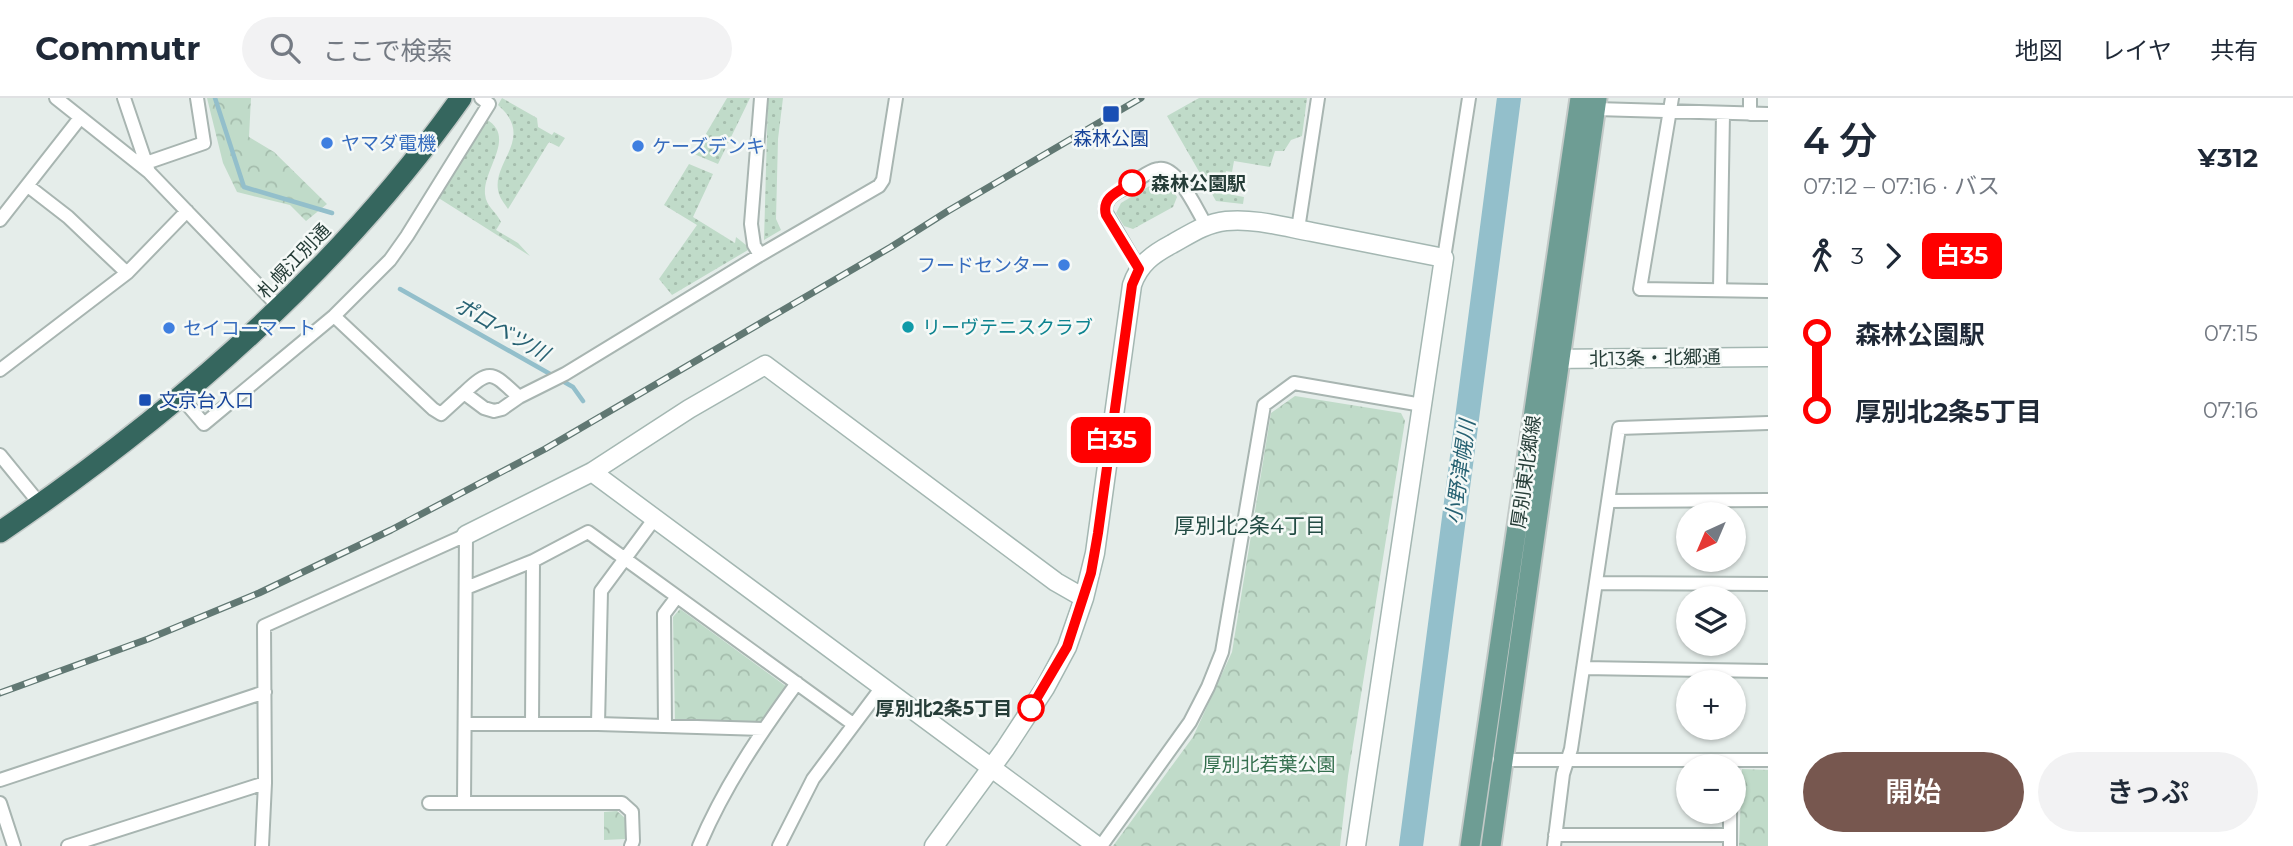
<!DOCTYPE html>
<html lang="ja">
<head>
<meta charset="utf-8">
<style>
  body { margin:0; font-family:Montserrat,"Noto Sans JP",sans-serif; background:#f2f2f3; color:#1f2937; height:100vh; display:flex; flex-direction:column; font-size:26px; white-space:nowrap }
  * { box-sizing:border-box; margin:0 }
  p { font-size:23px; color:#747a83 }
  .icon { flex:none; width:38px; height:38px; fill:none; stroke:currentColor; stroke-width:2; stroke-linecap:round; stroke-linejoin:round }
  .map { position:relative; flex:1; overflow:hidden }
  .details { display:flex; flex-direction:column; background:#fff; width:525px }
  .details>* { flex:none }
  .badge { padding:0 14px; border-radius:10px; font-size:24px; line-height:46px }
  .needle { width:46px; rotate:224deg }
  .tools { position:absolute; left:1676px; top:404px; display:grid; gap:14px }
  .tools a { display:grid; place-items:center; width:70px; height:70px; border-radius:50%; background:#fff; box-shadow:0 2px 5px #0004; font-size:35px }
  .map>.badge { position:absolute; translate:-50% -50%; box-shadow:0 0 0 4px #fff }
  .legs { display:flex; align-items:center; gap:10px; height:77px; padding:0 35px; font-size:23px }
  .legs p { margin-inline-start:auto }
  .summary { display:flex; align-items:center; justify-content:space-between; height:119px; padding:0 35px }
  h1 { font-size:38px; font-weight:600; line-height:52px }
  .button { display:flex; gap:14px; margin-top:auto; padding:14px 35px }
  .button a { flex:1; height:80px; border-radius:42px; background:#77574f; color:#fff; font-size:28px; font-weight:600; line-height:80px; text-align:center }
  .button a+a { background:#f2f2f3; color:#1f2937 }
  ul { padding:0 35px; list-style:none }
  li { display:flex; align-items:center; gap:24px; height:77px; font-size:26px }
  li i { display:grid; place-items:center; width:10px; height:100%; margin:0 9px; background:currentColor }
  li i::after { content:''; width:18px; height:18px; margin:-9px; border:5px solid; border-radius:50%; background:#fff }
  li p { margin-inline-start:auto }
  li:first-child i { background:linear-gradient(#0000 50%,currentColor 0) }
  li:last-child i { background:linear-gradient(currentColor 50%,#0000 0) }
  header { display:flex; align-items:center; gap:42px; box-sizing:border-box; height:98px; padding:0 35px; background:#fff; border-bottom:2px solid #e0e1e3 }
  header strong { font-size:33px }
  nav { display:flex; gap:38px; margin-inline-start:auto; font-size:24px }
  .search { width:490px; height:63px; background:#f2f2f3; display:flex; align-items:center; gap:18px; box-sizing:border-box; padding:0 24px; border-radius:38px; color:#747a83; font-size:26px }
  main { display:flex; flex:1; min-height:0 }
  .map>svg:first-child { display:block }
  .grass { fill:url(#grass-dots) }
  .forest { fill:url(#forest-crowns) }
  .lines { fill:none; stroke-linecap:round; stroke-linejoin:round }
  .stream { stroke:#93bfcb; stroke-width:4.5 }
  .river { stroke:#93bfcb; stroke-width:24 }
  .street-casing { stroke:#a8b5b1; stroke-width:16 }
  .secondary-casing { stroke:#a4b7b2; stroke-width:21 }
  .primary-casing { stroke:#c2c9c7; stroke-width:23 }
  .highway-casing { stroke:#c2c9c7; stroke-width:24 }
  .street { stroke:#fff; stroke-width:12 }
  .secondary { stroke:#fff; stroke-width:18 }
  .primary { stroke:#6e9d94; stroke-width:19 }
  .highway { stroke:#35665e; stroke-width:21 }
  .rail-casing { stroke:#617873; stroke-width:7 }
  .rail { stroke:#f5f9f7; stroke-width:4.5; stroke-dasharray:13; stroke-linecap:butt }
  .line-1-casing { stroke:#fff; stroke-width:16 }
  .line-1 { stroke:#f00; stroke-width:10 }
  .transit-dot { fill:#1a4fb4; stroke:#f5f9f7; stroke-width:2.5 }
  .shop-dot { fill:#3f7fe0; stroke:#f5f9f7; stroke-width:2.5 }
  .stop-1-dot { fill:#fff; stroke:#f00; stroke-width:3.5 }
  .culture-dot { fill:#0f9aa8; stroke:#f5f9f7; stroke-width:2.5 }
  .labels { text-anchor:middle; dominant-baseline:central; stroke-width:5; stroke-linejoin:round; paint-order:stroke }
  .transit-label { font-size:19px; fill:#164399; stroke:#f5f9f7 }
  .shop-label { font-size:19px; fill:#366cbe; stroke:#f5f9f7; text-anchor:start }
  .stop-label { font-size:19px; font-weight:bold; fill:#263d38; stroke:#f5f9f7; text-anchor:start }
  .street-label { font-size:19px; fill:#263d38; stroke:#f5f9f7 }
  .culture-label { font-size:19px; fill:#0d838f; stroke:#f5f9f7; text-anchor:start }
  .park-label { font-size:19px; fill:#346f4e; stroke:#f5f9f7 }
  .water-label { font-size:21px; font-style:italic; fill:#266172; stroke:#f5f9f7 }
  .neighbourhood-label { font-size:21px; fill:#244d45; stroke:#f5f9f7 }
</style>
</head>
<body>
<header>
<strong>Commutr</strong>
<div class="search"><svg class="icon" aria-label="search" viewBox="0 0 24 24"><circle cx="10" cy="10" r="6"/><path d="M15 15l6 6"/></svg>ここで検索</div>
<nav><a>地図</a><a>レイヤ</a><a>共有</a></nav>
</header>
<main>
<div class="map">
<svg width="1768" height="748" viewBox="0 0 1768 748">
  <defs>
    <pattern id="grass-dots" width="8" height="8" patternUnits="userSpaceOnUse" patternTransform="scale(1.75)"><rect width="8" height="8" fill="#c0dbc9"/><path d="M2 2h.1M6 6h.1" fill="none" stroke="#a5bdad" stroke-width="1.8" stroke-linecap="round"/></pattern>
    <pattern id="forest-crowns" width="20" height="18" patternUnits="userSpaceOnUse" patternTransform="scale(1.75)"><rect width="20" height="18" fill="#c0dbc9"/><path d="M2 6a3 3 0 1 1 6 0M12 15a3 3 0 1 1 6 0" fill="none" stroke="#a5bdad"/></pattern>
  </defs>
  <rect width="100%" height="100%" fill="#e5edea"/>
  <!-- grass -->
  <path class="grass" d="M502,0L537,20L538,29L552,37L554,34L565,40L559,49L549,44L508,111C505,106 501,102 499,96C489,65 537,41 498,7Z
    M727,0H750L718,66L694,56Z
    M768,0H783L778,41L776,121L781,132L764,142Z
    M1199,0H1307L1302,38L1291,42L1284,53H1275L1270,69L1234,63L1232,74L1226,73L1224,85L1230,86L1228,96L1244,99L1243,106L1216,103L1167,18Z
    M486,21C517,39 483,70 485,96C486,109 496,113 501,124L496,132L518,145L530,158L437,99Z
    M689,66L713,76L693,119L735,145L736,139L746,147L748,152L672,197L659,181L697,127L664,107Z
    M1158,83L1167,84L1177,99L1173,109L1133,131L1124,128L1116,115L1121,105Z"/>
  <!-- forest -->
  <path class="forest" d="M207,0H251L249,39L274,54L327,106L306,123L290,107L237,94L223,65Z
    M1295,298L1401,315L1405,323L1348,678L1340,748H1113L1193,639L1232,554L1271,315Z
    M680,511L787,589L759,628L675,625L673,519Z
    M1742,671L1768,672V748H1739Z
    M617,713L625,720V741L604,742V714Z"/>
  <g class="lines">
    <!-- stream -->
    <path class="stream" d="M215,0L244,89L332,115
      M400,191L573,289L583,303"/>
    <!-- river -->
    <path class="river" d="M1411,748L1509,0"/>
    <defs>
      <path id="street" d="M56,0L149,74L280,210
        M124,0L148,71
        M1672,0L1640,191L1768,193
        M1750,0V16
        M1596,11L1768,16
        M146,65L204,45L197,0
        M28,88L68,119L127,175
        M0,122L80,20
        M1298,131L1318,0
        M760,157L754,147L751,126L761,0
        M1444,160L1469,0
        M1139,171L1105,113C1106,97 1118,94 1130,87C1138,82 1149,72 1159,71C1178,68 1197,113 1206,127
        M1720,191L1723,16
        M334,218L433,311L441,316L464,295L484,310L494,313L502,311L519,299L565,276L760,157L879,88L883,82L896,0
        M0,272L127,175L187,113
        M464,295C492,268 493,276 519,299
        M181,299L204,326L334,218L390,162L407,138L489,6L481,0
        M0,357L40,406
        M1608,403L1768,402
        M1596,485L1768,486
        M466,490L533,463L588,434L853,626
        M1583,570L1768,573
        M466,626H598L763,631
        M532,626L533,463
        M598,626L601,493L655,420
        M665,628L664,516L676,500
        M1499,662H1768
        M0,682L265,594
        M0,705L14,748
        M429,705H622L632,714L633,743L631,748
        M1555,737H1730
        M68,748L265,685
        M262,748L265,685L264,528L466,437L464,705
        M699,748C724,689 759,637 797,585
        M779,748L813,681L882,589
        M1101,748L1190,624L1208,589L1222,554L1264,307L1294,285L1422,307
        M1554,748L1563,676L1571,651L1619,330L1768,325
        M1730,748V714"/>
      <path id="secondary" d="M1546,261L1768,259
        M592,374L1097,748
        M466,437L592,374L689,311L765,267L1056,484L1084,500
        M934,748L1005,651L1045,590L1067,549L1084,500L1095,455L1132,187C1139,166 1153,156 1172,146C1190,136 1206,125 1226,123C1254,120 1285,129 1312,134C1356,143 1400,151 1444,160L1356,748"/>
      <path id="primary" d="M1470,748L1580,0
        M1491,748L1597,0"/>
      <path id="highway" d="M0,434C175,315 338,174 461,0"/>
    </defs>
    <!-- street casing -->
    <use href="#street" class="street-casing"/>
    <!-- secondary casing -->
    <use href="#secondary" class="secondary-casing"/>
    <!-- primary casing -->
    <use href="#primary" class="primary-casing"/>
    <!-- highway casing -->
    <use href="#highway" class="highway-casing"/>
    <!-- street -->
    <use href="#street" class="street"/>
    <!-- secondary -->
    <use href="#secondary" class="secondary"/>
    <!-- primary -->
    <use href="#primary" class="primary"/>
    <!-- highway -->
    <use href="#highway" class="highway"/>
    <defs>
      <path id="rail" d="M0,595L148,541L259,495L391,432L545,351L891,149L948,113L1141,0"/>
    </defs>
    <!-- rail casing -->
    <use href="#rail" class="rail-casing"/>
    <!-- rail -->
    <use href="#rail" class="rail"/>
  </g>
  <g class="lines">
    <defs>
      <path id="line-1" d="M1031,610L1067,549L1091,475L1098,435L1132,187L1139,171L1106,117C1101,99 1119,93 1132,85"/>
    </defs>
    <!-- line-1 casing -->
    <use href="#line-1" class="line-1-casing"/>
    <!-- line-1 -->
    <use href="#line-1" class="line-1"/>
  </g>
  <!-- markers -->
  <g class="transit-dot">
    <rect x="1102" y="7" width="18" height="18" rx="3.5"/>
    <rect x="138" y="295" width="14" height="14" rx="3.5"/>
  </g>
  <g class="shop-dot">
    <circle cx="327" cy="45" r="7"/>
    <circle cx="638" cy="48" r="7"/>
    <circle cx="1064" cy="167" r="7"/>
    <circle cx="169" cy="230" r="7"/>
  </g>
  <g class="stop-1-dot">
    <circle cx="1132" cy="85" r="12"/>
    <circle cx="1031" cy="610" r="12"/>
  </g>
  <circle class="culture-dot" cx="908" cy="229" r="7"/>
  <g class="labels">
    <!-- transit labels -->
    <g class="transit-label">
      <text x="1111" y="40">森林公園</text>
      <text x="159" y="302" text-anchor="start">文京台入口</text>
    </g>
    <!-- shop labels -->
    <g class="shop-label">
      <text x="341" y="45">ヤマダ電機</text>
      <text x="652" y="48">ケーズデンキ</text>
      <text x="1050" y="167" text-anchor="end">フードセンター</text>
      <text x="183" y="230">セイコーマート</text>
    </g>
    <!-- stop labels -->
    <g class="stop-label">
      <text x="1151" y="85">森林公園駅</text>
      <text x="1012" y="610" text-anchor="end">厚別北2条5丁目</text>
    </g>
    <!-- street labels -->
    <g class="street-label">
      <text transform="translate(294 163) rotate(-46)">札幌江別通</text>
      <text transform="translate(1655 260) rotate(-1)">北13条・北郷通</text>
      <text transform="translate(1526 374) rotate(-82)">厚別東北郷線</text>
    </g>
    <!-- culture labels -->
    <g class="culture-label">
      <text x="922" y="229">リーヴテニスクラブ</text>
    </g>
    <!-- park labels -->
    <g class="park-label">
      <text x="1269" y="666">厚別北若葉公園</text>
    </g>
    <!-- water labels -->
    <g class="water-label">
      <text transform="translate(502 231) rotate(30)">ポロベツ川</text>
      <text transform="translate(1460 374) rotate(-82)">小野津幌川</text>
    </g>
    <!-- neighbourhood labels -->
    <g class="neighbourhood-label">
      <text x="1250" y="427">厚別北2条4丁目</text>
    </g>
  </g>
</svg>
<div class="tools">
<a><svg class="needle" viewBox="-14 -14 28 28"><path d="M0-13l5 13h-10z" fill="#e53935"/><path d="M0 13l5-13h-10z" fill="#747a83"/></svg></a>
<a><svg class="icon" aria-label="layers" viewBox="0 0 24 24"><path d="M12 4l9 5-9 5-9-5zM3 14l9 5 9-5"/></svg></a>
<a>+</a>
<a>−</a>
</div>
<b class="badge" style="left:1111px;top:342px;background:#f00;color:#fff">白35</b>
</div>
<section class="details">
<div class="summary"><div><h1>4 分</h1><p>07:12 – 07:16 · バス</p></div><b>¥312</b></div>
<div class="legs"><svg class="icon" aria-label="walk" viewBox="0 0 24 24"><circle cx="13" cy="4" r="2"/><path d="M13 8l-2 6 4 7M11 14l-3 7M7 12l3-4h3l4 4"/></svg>3<svg class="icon" aria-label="forward" viewBox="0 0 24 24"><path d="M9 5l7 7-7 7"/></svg><b class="badge" style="background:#f00;color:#fff">白35</b></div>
<ul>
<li><i style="color:#f00"></i><b>森林公園駅</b><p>07:15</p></li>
<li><i style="color:#f00"></i><b>厚別北2条5丁目</b><p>07:16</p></li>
</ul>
<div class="button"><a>開始</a><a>きっぷ</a></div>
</section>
</main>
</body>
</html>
